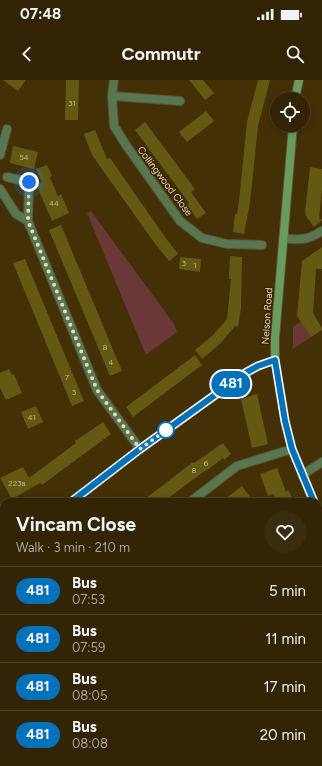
<!DOCTYPE html>
<html lang="en">
<head>
<meta charset="utf-8">
<style>
  body { margin:0; font-family:Figtree,sans-serif; background:#3a2c0e; color:#f1f3f6; height:100vh; display:flex; flex-direction:column; font-size:15px; white-space:nowrap }
  * { box-sizing:border-box; margin:0 }
  p { font-size:13px; color:#a8a49a }
  .icon { flex:none; width:22px; height:22px; fill:none; stroke:currentColor; stroke-width:2; stroke-linecap:round; stroke-linejoin:round }
  .map { position:relative; flex:1; overflow:hidden }
  .panel { position:absolute; left:0px; top:418px; width:322px; height:268px; display:flex; flex-direction:column; background:#322404; border-radius:12px 12px 0 0; box-shadow:0 2px 6px #0003,0 0 0 1px #4d4126 }
  .panel>* { flex:none }
  .badge { padding:0 8px; border-radius:13px; font-size:14px; line-height:26px }
  .controls { position:absolute; left:270px; top:12px; display:grid; gap:8px }
  .controls a { display:grid; place-items:center; width:40px; height:40px; border-radius:50%; background:#322404; box-shadow:0 2px 6px #0003,0 0 0 1px #4d4126; font-size:20px }
  .you { position:absolute; width:20px; height:20px; margin:-10px; border:3px solid #fff; border-radius:50%; background:#1a73e8; box-shadow:0 0 0 6px #1a73e833 }
  .map>.badge { position:absolute; translate:-50% -50%; box-shadow:0 0 0 2px #fff }
  .round { display:grid; place-items:center; flex:none; width:42px; height:42px; border-radius:21px; background:#3a2c0e }
  .headline { display:flex; align-items:center; justify-content:space-between; height:68px; padding:0 16px }
  h1 { font-size:19px; font-weight:700; line-height:30px }
  ul { padding:0; list-style:none }
  li { display:flex; align-items:center; gap:12px; height:48px; padding:0 16px; border-top:1px solid #4d4126 }
  li div { flex:1 }
  li b { display:block; font-size:15px }
  li em { font-style:normal }
  li .badge { min-width:44px; font-weight:700; text-align:center }
  .status { display:flex; justify-content:space-between; align-items:center; height:28px; padding:0 20px; background:#322404; direction:ltr }
  .status svg { height:11px; fill:currentColor }
  header { display:flex; justify-content:space-between; align-items:center; height:52px; padding:0 16px; background:#322404; font-size:18px; font-weight:700 }
  .map>svg:first-child { display:block }
  .green { fill:#6a3837 }
  .lines { fill:none; stroke-linecap:round; stroke-linejoin:round }
  .stream { stroke:#64465c; stroke-width:3 }
  .building { fill:#635913 }
  .street-casing { stroke:#614e27; stroke-width:10 }
  .secondary-casing { stroke:#614e27; stroke-width:10 }
  .street { stroke:#577753; stroke-width:8 }
  .secondary { stroke:#6a9c62; stroke-width:8 }
  .rail { stroke:#9d8c6b; stroke-width:3; stroke-dasharray:5 5; stroke-linecap:butt }
  .line-casing { stroke:#fff; stroke-width:9 }
  .line { stroke:#0072bc; stroke-width:6 }
  .walk { stroke:#e7d8be; stroke-width:4; stroke-dasharray:0 7.2 }
  .stop-dot { fill:#fff; stroke:#0072bc; stroke-width:2 }
  .labels { text-anchor:middle; dominant-baseline:central; stroke-width:3; stroke-linejoin:round; paint-order:stroke }
  .number-label { font-size:8px; fill:#c6b893 }
  .street-label { font-size:10px; fill:#e7d8be; stroke:#392500 }
</style>
</head>
<body>
<div class="status"><b>07:48</b><svg viewBox="0 0 49 12"><path d="M0 12V9h3v3zM5 12V6h3v6zM10 12V3h3v9zM15 12V0h3v12zM26 1h20v11H26zM47 4h2v5h-2z"/></svg></div>
<header><svg class="icon" aria-label="back" viewBox="0 0 24 24"><path d="M15 5l-7 7 7 7"/></svg>Commutr<svg class="icon" aria-label="search" viewBox="0 0 24 24"><circle cx="10" cy="10" r="6"/><path d="M15 15l6 6"/></svg></header>
<div class="map">
<svg width="322" height="686" viewBox="0 0 322 686">
  <rect width="100%" height="100%" fill="#433006"/>
  <!-- green -->
  <path class="green" d="M91,131L174,244L177,252L146,275L87,133Z
    M301,241L311,257L293,269V247Z
    M322,659V686H284L290,682H318V662Z"/>
  <g class="lines">
    <!-- stream -->
    <path class="stream" d="M4,581V583
      M31,682L32,686"/>
  </g>
  <!-- building -->
  <path class="building" d="M3,0H26L18,11Z
    M66,0H79L78,40H65Z
    M189,0H203L214,13L205,20Z
    M258,0H270L258,46L250,123L244,154L233,152L235,134H237L239,121L247,42Z
    M206,31L214,41L187,62L179,52Z
    M145,42L195,109L191,112L206,133L197,139L187,125L189,123L135,50Z
    M95,50L107,79L110,78L165,157L178,174L169,181L153,161L92,75L84,54Z
    M13,66L38,72L34,89L10,83Z
    M47,85L52,96L50,97L54,107L58,116L61,114L69,133L52,141L36,104L42,102L36,89Z
    M310,87L322,89V109L319,138L322,140L314,147L306,136L305,132Z
    M61,145L122,291L110,296L49,150Z
    M322,167V189H316L313,233L322,248V250L311,257L297,236L302,181Z
    M230,176L242,177L241,228L238,247L235,246L221,263L202,279L195,270L213,255L227,239L231,199H229Z
    M180,177L201,179L200,192L179,189Z
    M25,179L84,321L72,326L13,183Z
    M195,275L202,285L133,337L126,327Z
    M9,289L12,295L14,294L22,313L6,320L0,308V293Z
    M257,314L268,364L252,368L241,319Z
    M36,326L43,342L28,349L21,332Z
    M103,342L111,354L42,405L40,403L12,419L0,398L23,387L29,398L76,363L75,361Z
    M223,363L231,374L224,380L223,378L206,391V390L163,422H141L193,382L194,383Z
    M277,388L286,412L288,410L293,419L288,422H277L273,414L268,416L260,394Z
    M242,406L250,417L243,422H221Z"/>
  <g class="lines">
    <defs>
      <path id="street" d="M114,0L112,16L114,46L126,65L180,141L202,158L227,164L262,165
        M112,16L180,21
        M0,75L7,49
        M7,97L29,102L28,141L97,310L140,369
        M0,109L16,134L28,141
        M283,159C300,159 307,161 322,151
        M302,395L322,382
        M190,422L237,386L292,369
        M318,576L322,573
        M166,686L171,682"/>
      <path id="secondary" d="M295,19L299,0
        M293,45L275,258V280L285,341L292,369L314,422
        M71,422L140,369L247,292L258,286L275,280
        M318,431L322,440
        M0,477L4,474"/>
    </defs>
    <!-- street casing -->
    <use href="#street" class="street-casing"/>
    <!-- secondary casing -->
    <use href="#secondary" class="secondary-casing"/>
    <!-- street -->
    <use href="#street" class="street"/>
    <!-- secondary -->
    <use href="#secondary" class="secondary"/>
    <!-- rail -->
    <path class="rail" d="M0,511L4,526
      M0,530L4,545
      M46,682L47,686"/>
  </g>
  <g class="lines">
    <defs>
      <path id="line" d="M71,422L140,369L247,292L258,286L275,280L285,341L292,369L314,422"/>
    </defs>
    <!-- line casing -->
    <use href="#line" class="line-casing"/>
    <!-- line -->
    <use href="#line" class="line"/>
    <!-- walk -->
    <path class="walk" d="M29,102L28,141L97,310L140,369L166,350"/>
  </g>
  <!-- markers -->
  <circle class="stop-dot" cx="166" cy="350" r="8"/>
  <g class="labels">
    <!-- number labels -->
    <g class="number-label">
      <text x="72" y="23">31</text>
      <text x="24" y="77">54</text>
      <text x="54" y="123">44</text>
      <text x="184" y="183">3</text>
      <text x="195" y="185">1</text>
      <text x="105" y="267">8</text>
      <text x="111" y="282">4</text>
      <text x="67" y="297">7</text>
      <text x="74" y="312">3</text>
      <text x="32" y="337">41</text>
      <text x="206" y="383">6</text>
      <text x="194" y="390">8</text>
      <text x="17" y="403">223a</text>
    </g>
    <!-- street labels -->
    <g class="street-label">
      <text transform="translate(165 101) rotate(53)">Collingwood Close</text>
      <text transform="translate(267 236) rotate(-86)">Nelson Road</text>
    </g>
  </g>
</svg>
<div class="controls">
<a><svg class="icon" aria-label="locate" viewBox="0 0 24 24"><circle cx="12" cy="12" r="6"/><path d="M12 2v4M12 18v4M2 12h4M18 12h4"/></svg></a>
</div>
<div class="you" style="left:29px;top:102px"></div>
<b class="badge" style="left:231px;top:304px;background:#0072bc;color:#fff">481</b>
<section class="panel">
<div class="headline"><div><h1>Vincam Close</h1><p>Walk · 3 min · 210 m</p></div><a class="round"><svg class="icon" aria-label="heart" viewBox="0 0 24 24"><path d="M12 20l-8-8c-3-5 5-10 8-4 3-6 11-1 8 4z"/></svg></a></div>
<ul>
<li><span class="badge" style="background:#0072bc;color:#fff">481</span><div><b>Bus</b><p>07:53</p></div><em>5 min</em></li>
<li><span class="badge" style="background:#0072bc;color:#fff">481</span><div><b>Bus</b><p>07:59</p></div><em>11 min</em></li>
<li><span class="badge" style="background:#0072bc;color:#fff">481</span><div><b>Bus</b><p>08:05</p></div><em>17 min</em></li>
<li><span class="badge" style="background:#0072bc;color:#fff">481</span><div><b>Bus</b><p>08:08</p></div><em>20 min</em></li>
</ul>
</section>
</div>
</body>
</html>
